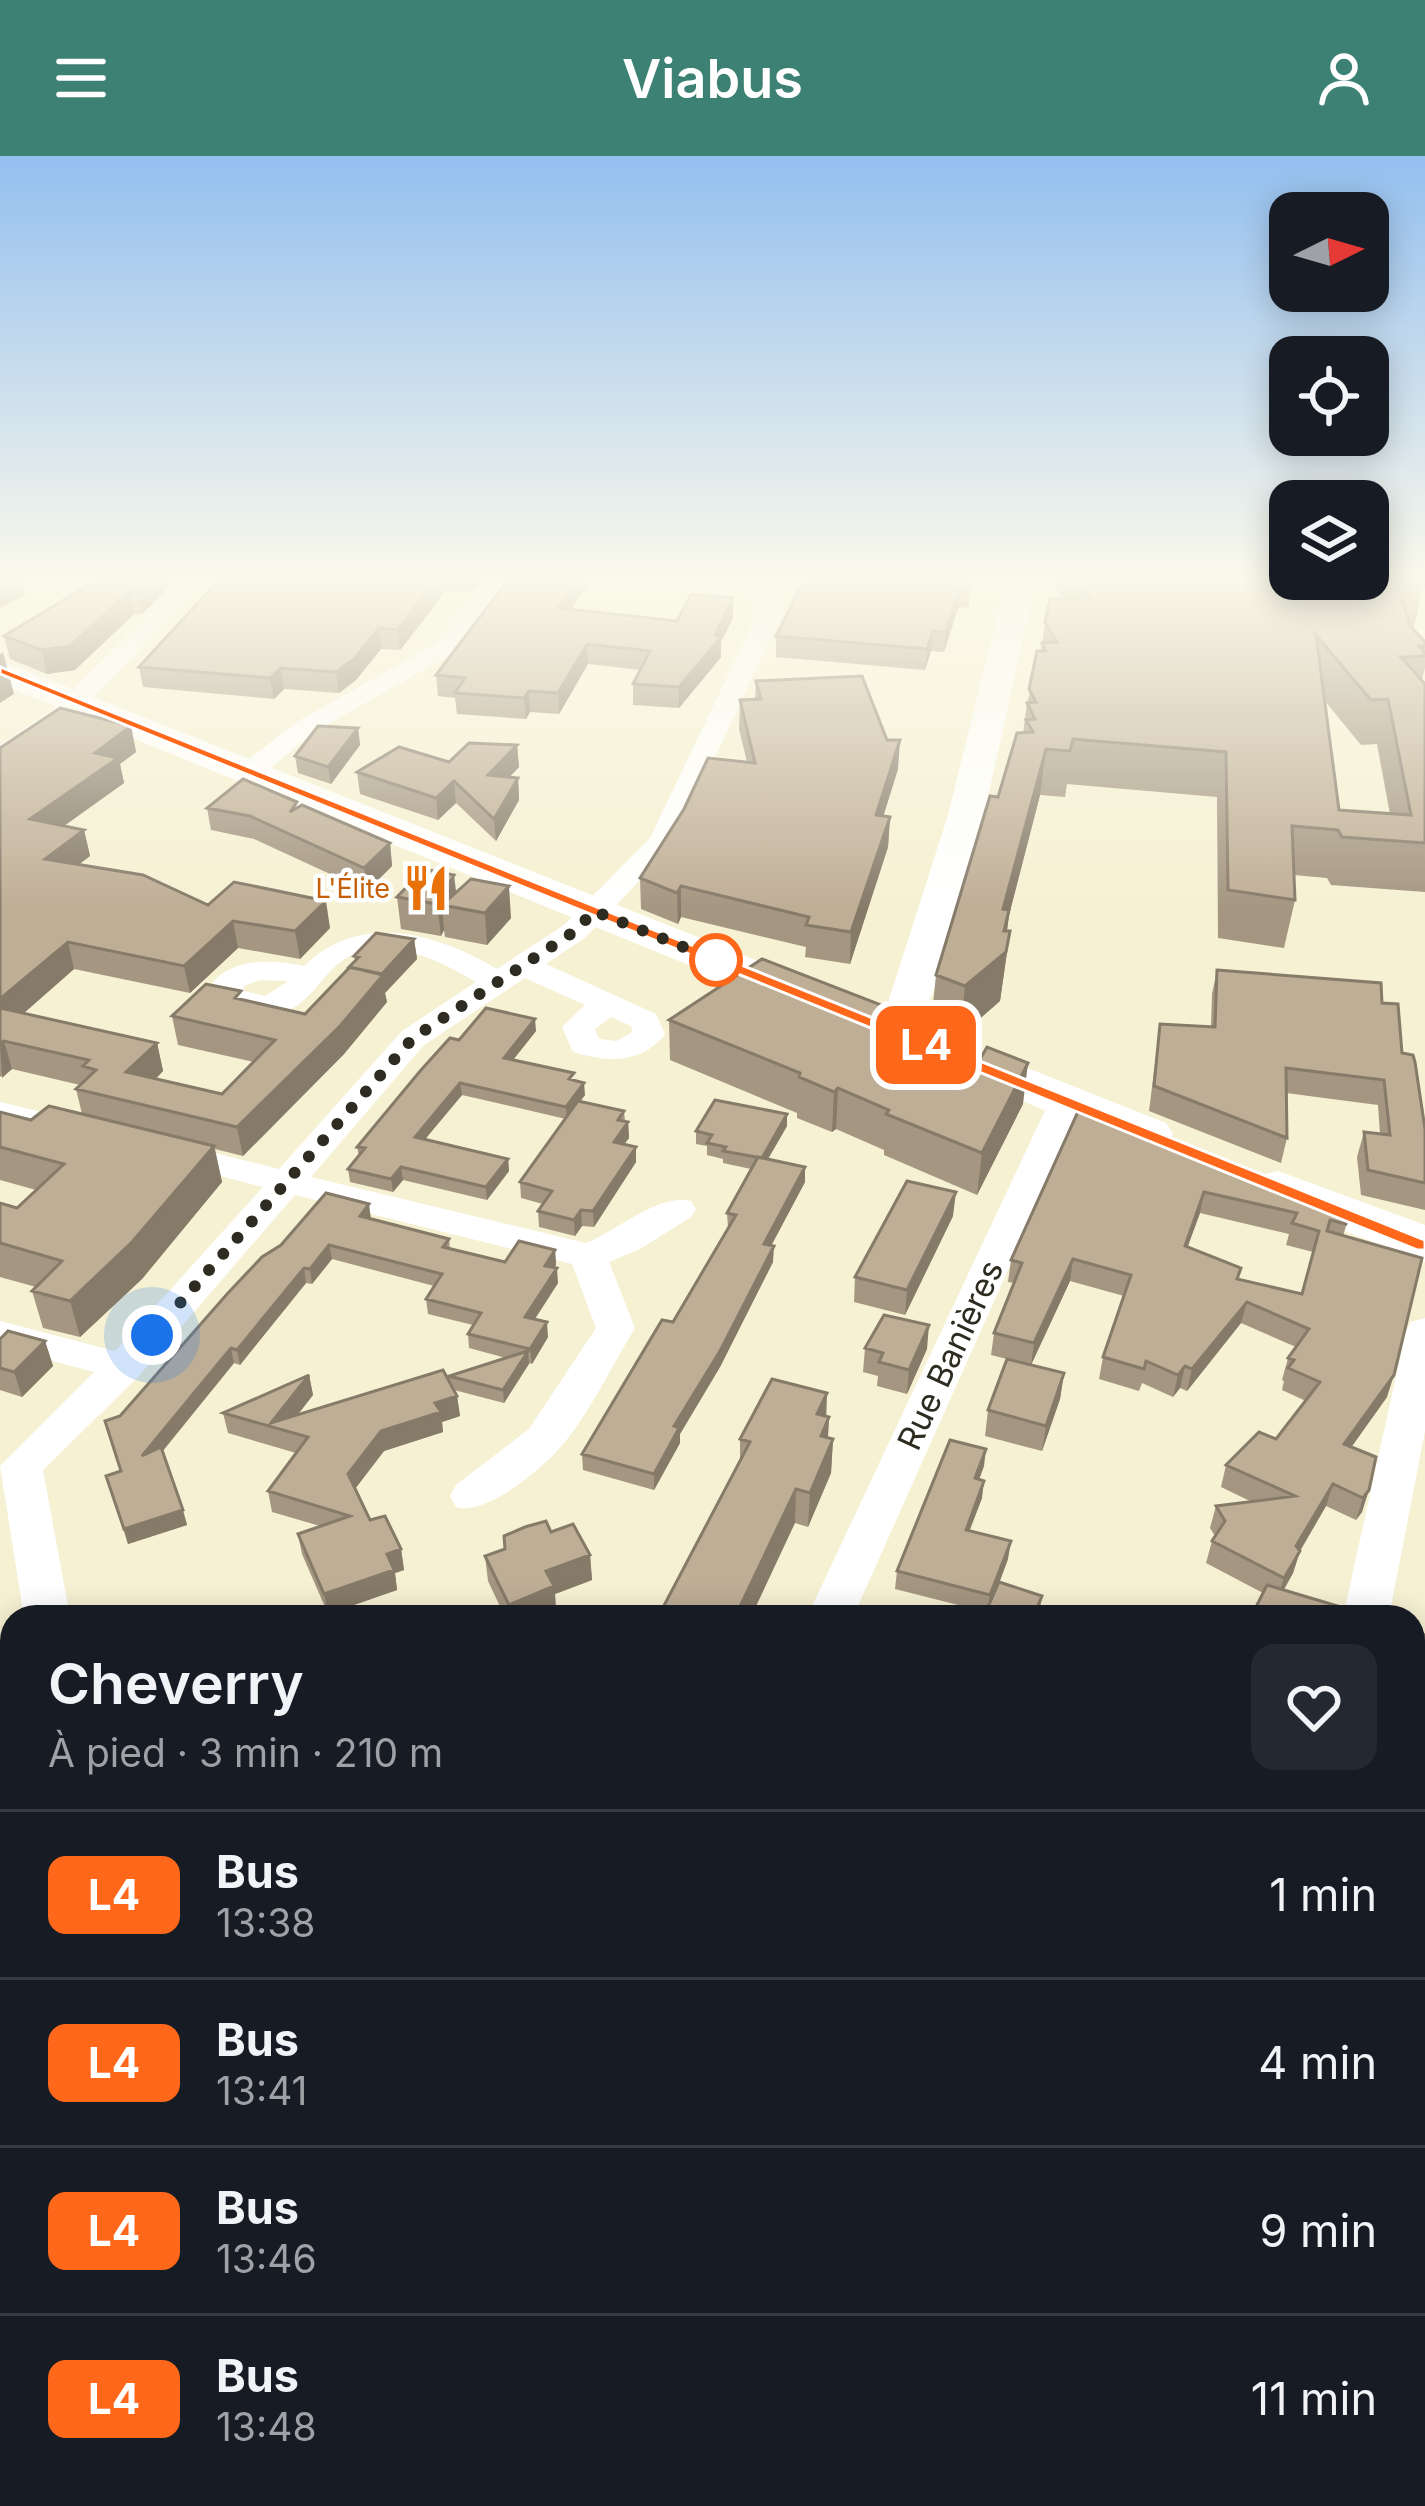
<!DOCTYPE html>
<html lang="fr">
<head>
<meta charset="utf-8">
<style>
  body { margin:0; font-family:Inter,sans-serif; background:#242831; color:#f1f3f6; height:100vh; display:flex; flex-direction:column; font-size:45px; white-space:nowrap }
  * { box-sizing:border-box; margin:0 }
  p { font-size:39px; color:#9ea1a6 }
  .icon { flex:none; width:66px; height:66px; fill:none; stroke:currentColor; stroke-width:2; stroke-linecap:round; stroke-linejoin:round }
  .map { position:relative; flex:1; overflow:hidden }
  .sheet { position:absolute; left:0px; top:1449px; width:1425px; height:903px; display:flex; flex-direction:column; background:#171b24; border-radius:36px 36px 0 0; box-shadow:0 6px 30px #0003 }
  .sheet>* { flex:none }
  .badge { padding:0 24px; border-radius:18px; font-size:42px; line-height:78px }
  .needle { width:78px; rotate:85deg }
  .buttons { position:absolute; left:1269px; top:36px; display:grid; gap:24px }
  .buttons a { display:grid; place-items:center; width:120px; height:120px; border-radius:24px; background:#171b24; box-shadow:0 6px 30px #0003; font-size:60px }
  .you { position:absolute; width:60px; height:60px; margin:-30px; border:9px solid #fff; border-radius:50%; background:#1a73e8; box-shadow:0 0 0 18px #1a73e833 }
  .map>.badge { position:absolute; translate:-50% -50%; box-shadow:0 0 0 6px #fff }
  .round { display:grid; place-items:center; flex:none; width:126px; height:126px; border-radius:24px; background:#242831 }
  .summary { display:flex; align-items:center; justify-content:space-between; height:204px; padding:0 48px }
  h1 { font-size:57px; font-weight:600; line-height:90px }
  ul { padding:0; list-style:none }
  li { display:flex; align-items:center; gap:36px; height:168px; padding:0 48px; border-top:3px solid #363941 }
  li div { flex:1 }
  li b { display:block; font-size:45px }
  li em { font-style:normal }
  li .badge { min-width:132px; font-weight:700; text-align:center }
  header { display:flex; justify-content:space-between; align-items:center; height:156px; padding:0 48px; background:#3d8174; color:#fff; font-size:54px; font-weight:600 }
  .map>svg:first-child { display:block }
  .lines { fill:none; stroke-linecap:round; stroke-linejoin:round }
  .minor { fill:#fff; fill-rule:evenodd }
  .tertiary { fill:#fff; fill-rule:evenodd }
  .secondary { fill:#fff; fill-rule:evenodd }
  .wall { fill:#a49681; fill-rule:evenodd }
  .shaded-wall { fill:#867a69 }
  .building { fill:#bfae96; stroke:#867a69; stroke-width:3; fill-rule:evenodd }
  .line { fill:#ff671b; stroke:#fff; stroke-width:3 }
  .walk { stroke:#2e2c21; stroke-width:12; stroke-dasharray:0 21.6 }
  .stop-dot { fill:#fff; stroke:#ff671b; stroke-width:6 }
  .labels { text-anchor:middle; dominant-baseline:central; stroke-width:9; stroke-linejoin:round; paint-order:stroke }
  .far-food-label { font-size:27px; fill:#c56008; stroke:#fff; text-anchor:end }
  .street-label { font-size:33px; fill:#2e2c21; stroke:#fff }
</style>
</head>
<body>
<header><svg class="icon" aria-label="menu" viewBox="0 0 24 24"><path d="M4 6h16M4 12h16M4 18h16"/></svg>Viabus<svg class="icon" aria-label="person" viewBox="0 0 24 24"><circle cx="12" cy="8" r="4"/><path d="M4 21q1-7 8-7t8 7"/></svg></header>
<div class="map">
<svg width="1425" height="2350" viewBox="0 0 1425 2350">
  <rect width="100%" height="100%" fill="#f6f1d3"/>
  <g class="lines">
    <!-- minor -->
    <path class="minor" d="M182,425H206L72,563L0,609V589L54,553Z
      M486,425H509L450,499L316,575L258,622H240L236,616L240,610L298,565L434,489Z
      M726,425H757L774,432L783,454L676,686L586,781L546,808L656,858L665,878C641,909 607,906 573,896L562,871L585,849L525,822L424,889L311,1021L586,1087C617,1075 658,1037 691,1045L696,1053L691,1061L640,1093L609,1106L635,1172C611,1211 589,1259 559,1293C538,1316 485,1360 456,1351L450,1340L456,1329L529,1273L596,1172L572,1108L295,1039L138,1221L43,1314L70,1461H24L0,1310L94,1216L0,1191V1165L115,1195L263,1031L154,1003L148,996L154,989L166,985L279,1013L402,875L476,826C446,808 406,788 370,793C306,804 320,890 217,847L213,826C235,801 274,804 304,810C360,755 436,777 497,813L564,769L650,682L759,454L756,441ZM260,824L288,825L265,840L244,835V830ZM611,861L631,870L632,876L617,885L599,883L595,873Z
      M1066,936L1078,939L1083,946L853,1461H807L1049,946L1054,939Z
      M0,946L92,968L97,975L92,982L80,985L0,966Z
      M1425,1162V1275L1389,1461H1343L1406,1175L1411,1166Z
      M1413,1725L1425,1729V1777L1413,1773Z
      M575,2340H639L636,2350H570Z
      M1072,2340H1136L1134,2350H1070Z"/>
    <!-- tertiary -->
    <path class="tertiary" d="M1006,425H1036L984,659L935,831C924,861 905,891 870,882L864,873L888,846L893,831L948,659Z"/>
    <!-- secondary -->
    <path class="secondary" d="M0,504L1166,967L1173,978L1166,989L1148,993L1130,989L0,528Z
      M1278,1015L1425,1069V1106L1259,1042L1252,1031L1259,1020Z"/>
  </g>
  <!-- wall -->
  <path class="wall" d="M95,425H175L142,458H134L75,514L47,518L10,503L4,480Z
    M218,425H481L471,436L446,435L400,494L381,493L356,524L339,537L284,533L274,543L143,531L139,511Z
    M503,425H590L571,454L677,465L733,462L721,486V501L679,552L633,549V528L640,514L588,508L559,558L530,556L526,563L457,558L455,542L438,540L436,519L503,430Z
    M804,425L970,431L969,451L958,452L944,496L931,495L925,514L776,501V480Z
    M1052,425H1424L1414,471H1410L1425,486V512L1422,524L1425,528V736L1331,729L1327,722L1294,719L1295,744L1284,792L1218,782L1217,641L1067,628L1065,641L1040,639L1009,759L1007,775H1010L1000,845L960,880L931,868L936,819L998,641L1023,577L1027,547L1041,495L1045,466L1061,442ZM1324,544L1361,589L1377,588L1390,658L1339,654Z
    M756,525L898,613L883,660L890,661L888,691L850,808L805,801L806,791L681,761L678,768L641,753L640,722L747,606L739,573L740,544L755,543Z
    M131,570L136,596L120,608L124,627L64,670L84,674L90,700L79,708L208,749L330,772L300,803L238,792L190,837L74,813L24,857L157,887L163,915L156,923L222,938L254,906L178,889L172,860L243,843L305,858L355,805L354,800L414,783L417,803L385,837L387,846L344,898L243,1000L215,993L222,1026L142,1123L80,1181L43,1172L32,1135L36,1131L0,1121V1047L17,1052L36,1034L0,1024V956L31,964L82,958L76,933L80,929L12,913L0,921V592Z
    M358,572L360,589L331,628L298,617L295,600Z
    M517,589L519,611L509,621L518,622L519,644L496,685L456,647L438,664L360,638L357,616L449,606Z
    M298,651L390,687L392,710L367,735L254,683L211,674L207,652Z
    M456,736L511,762L487,789L445,781L444,774L441,780L401,773L397,741Z
    M1217,814L1382,847L1402,897L1425,973V1054L1361,1039L1357,1001L1364,976L1380,978L1378,949L1286,937L1287,982L1281,1007L1149,955L1160,868L1211,871L1212,838Z
    M669,864L927,899L1023,948L977,1039L884,999V994L836,973L832,976L797,962V957L670,904Z
    M536,875L513,904L574,925L585,939L580,945L624,955L625,965L628,966L629,982L624,988L636,1006L594,1071L582,1070L575,1080L539,1071L538,1055L543,1048L521,1042L520,1026L566,963L462,939L425,983L508,1003L509,1015L487,1044L403,1024L393,1036L350,1026L348,1013L359,1000L357,991L459,884Z
    M1081,949L1350,1057L1343,1080L1387,1241L1351,1291L1376,1301L1362,1356L1356,1364L1326,1350L1300,1395L1293,1417L1284,1434L1263,1437L1206,1407L1212,1385L1215,1380L1210,1372L1216,1350L1252,1346L1221,1331L1226,1309L1276,1283L1306,1245L1282,1234L1284,1225L1282,1224L1288,1202L1296,1191L1241,1167L1187,1235L1180,1232L1173,1241L1142,1227L1139,1235L1099,1223L1103,1201L1124,1140L1070,1125L1031,1209L991,1199L994,1177L1014,1127L1008,1126L1011,1104ZM1200,1057L1289,1078L1286,1089L1313,1096L1302,1138L1238,1123L1241,1112L1187,1091Z
    M787,958V970L768,1003L805,1026L771,1090L773,1106L720,1211L680,1278V1287L654,1334L583,1314L582,1298L673,1166L728,1072L727,1057L751,1013L723,1007V1003L707,999V990L696,988V975Z
    M953,1060L905,1159L854,1146L855,1121Z
    M371,1063L449,1083L450,1093L505,1106L555,1094L556,1109L554,1112L558,1127L535,1163L548,1181L532,1208L529,1207L504,1247L454,1234L457,1240L460,1260L442,1266L443,1276L384,1295L355,1333L370,1364L401,1393L404,1414L395,1417L397,1434L328,1458L302,1398L298,1378L320,1370L272,1356L268,1335L296,1297L228,1277L223,1257L309,1219L313,1239L297,1259L449,1226V1220L506,1202L469,1192L468,1178L473,1169L428,1158L426,1143L434,1130L332,1103L312,1128L306,1127L240,1209L234,1207L163,1295L187,1369L128,1388L106,1320L121,1315L120,1260L228,1137Z
    M0,1183L45,1185L53,1210L22,1241L0,1234Z
    M865,1192L927,1193L907,1238L877,1230L878,1220L863,1216Z
    M1064,1217L1060,1243L1042,1295L985,1280L988,1254Z
    M826,1260L829,1261L828,1281L833,1283L831,1317L808,1371L795,1367L740,1306V1283Z
    M984,1310L979,1323L982,1342L969,1375L1008,1403L999,1427L1042,1440L1040,1453L986,1456L895,1433L897,1415Z
    M551,1376L590,1399L592,1424L555,1438L556,1455L542,1461H505L488,1425L485,1400Z
    M1422,1478L1425,1479V1641L1413,1637V1490L1417,1491Z
    M0,1769L12,1774V1913L0,1908Z
    M1413,1781L1425,1787V1980L1416,1997L1413,1995Z
    M1413,2152L1425,2156V2197L1413,2193Z
    M1385,2340H1413L1425,2350H1383Z"/>
  <!-- shaded-wall -->
  <path class="shaded-wall" d="M0,425H23L26,438L0,452Z
    M148,425H175L142,458L137,436Z
    M436,425H446V435L400,494L397,474Z
    M470,425H481L471,436Z
    M576,425H590L559,472L558,452Z
    M960,432L958,452L944,496L946,476Z
    M130,435L134,458L75,514L47,518L42,494Z
    M733,442V462L721,486V501L679,552V531L715,479Z
    M379,472L381,493L356,524L339,537L336,516Z
    M933,475L931,495L925,514L927,493Z
    M587,488L588,508L559,558L558,537Z
    M3,496L14,538L0,547V498Z
    M281,512L284,533L274,543L270,522Z
    M529,535L530,556L526,563L524,542Z
    M131,570L136,596L120,608L124,627L37,689L30,663L95,597Z
    M358,572L360,589L331,628L328,611Z
    M900,584L898,613L874,690L876,659Z
    M517,589L519,611L490,641L488,619Z
    M1046,593L1040,639L1009,759L1004,797L1010,775L1000,845L960,880L965,830L1003,753Z
    M518,622L519,644L496,685L494,663Z
    M454,625L456,647L438,664L436,642Z
    M890,661L888,691L850,808L851,776Z
    M84,674L90,700L52,729L45,703Z
    M390,687L392,710L367,735L364,712Z
    M454,719L458,751L442,749L444,774L441,780L437,748Z
    M509,730L511,762L487,789L485,757Z
    M681,730V761L678,768L677,737Z
    M326,745L330,772L300,803L295,775Z
    M233,765L238,792L190,837L184,810Z
    M414,783L417,803L385,837L387,846L344,898L243,1000L237,971Z
    M68,786L74,813L0,878V843Z
    M535,863L536,875L505,914L504,902Z
    M930,868L926,909L900,893Z
    M4,885L12,913L2,922L0,888Z
    M157,887L163,915L133,944L126,916Z
    M1028,907L1023,948L977,1039L982,997Z
    M460,927L462,939L417,993L415,981Z
    M584,927L585,939L567,963L566,951Z
    M838,932L836,973L832,976L834,936Z
    M787,958V970L761,1015L762,1003Z
    M628,966L629,982L614,1002V986Z
    M214,990L222,1026L142,1123L80,1181L70,1145Z
    M636,991V1006L594,1071L593,1055Z
    M508,1003L509,1015L487,1044L486,1031Z
    M401,1011L403,1024L393,1036L391,1023Z
    M805,1011V1026L764,1103V1088Z
    M956,1036L953,1060L905,1159L907,1134Z
    M1204,1036L1200,1057L1180,1112L1185,1090Z
    M369,1048L371,1063L360,1060Z
    M581,1054L582,1070L575,1080L574,1064Z
    M329,1089L332,1103L312,1128L310,1113Z
    M774,1090L773,1106L720,1211L680,1278V1287L654,1334V1318L674,1270Z
    M555,1094L556,1109L546,1124L545,1110Z
    M1073,1103L1070,1125L1031,1209L1034,1187Z
    M304,1112L306,1127L240,1209L237,1194Z
    M557,1112L558,1127L527,1175L525,1161Z
    M1247,1146L1241,1167L1187,1235L1192,1213Z
    M547,1166L548,1181L532,1208L530,1193Z
    M929,1169L927,1193L907,1238L909,1214Z
    M45,1185L53,1210L22,1241L14,1216Z
    M231,1192L234,1207L146,1315L142,1300Z
    M528,1195L529,1208L504,1247L503,1234Z
    M1185,1210L1180,1232L1173,1241L1178,1219Z
    M1064,1217L1060,1243L1042,1295L1046,1270Z
    M309,1219L313,1239L286,1274L271,1267Z
    M1394,1219L1387,1241L1338,1310L1344,1288Z
    M827,1237L826,1270L829,1261L827,1296L819,1314L817,1258Z
    M457,1240L460,1260L442,1266L443,1276L384,1295L351,1338L348,1318L381,1275L435,1247Z
    M833,1283L831,1317L808,1371L810,1337Z
    M986,1293L984,1310L973,1340L975,1322Z
    M984,1325L982,1342L963,1392L966,1374Z
    M1333,1328L1326,1350L1290,1412L1296,1390Z
    M796,1333L795,1367L751,1461H735Z
    M1369,1334L1362,1356L1356,1364L1363,1342Z
    M183,1354L187,1369L128,1388L124,1373Z
    M1011,1385L1008,1403L988,1457L990,1439Z
    M401,1393L404,1414L395,1417L397,1434L328,1458L324,1438L387,1398Z
    M1300,1395L1293,1417L1277,1444L1284,1422Z
    M590,1399L592,1424L555,1438L556,1455L542,1461H510L509,1449L546,1415Z
    M0,1551L9,1592L0,1595Z
    M12,1788V1823L0,1830V1805Z
    M496,2340H507L503,2350H492Z"/>
  <!-- building -->
  <path class="building" d="M95,425H148L137,436L130,435L70,490L42,494L4,480Z
    M218,425H436L397,474L379,472L354,503L336,516L281,512L270,522L139,511Z
    M507,425H576L558,452L677,465L691,438L733,442L715,479L721,481L679,531L633,528L650,495L587,488L558,537L529,535L524,542L455,537L465,522L436,519Z
    M804,425H968L970,431L960,432L946,476L933,475L927,493L776,480Z
    M1080,425H1424L1425,429H1397L1410,470L1425,486V490H1419L1425,497V500L1401,501L1425,528V687L1342,681L1338,674L1292,670L1295,744L1228,734L1226,596L1073,583L1070,595L1046,593L1003,753L1009,754L1004,775H1010L1006,796L965,830L936,819L990,640L998,641L1017,577L1033,576L1026,564L1035,563L1027,547L1036,546L1029,533L1037,495H1046L1042,487L1057,486L1045,466L1050,443L1089,441ZM1316,479L1371,544L1388,543L1411,659L1339,654Z
    M862,520L887,584H900L876,659L890,661L851,776L806,769L809,761L681,730L677,737L640,722L684,653L708,602L755,607L740,544L761,543L756,525Z
    M60,552L131,570L95,597L118,602L30,663L84,674L45,703L143,719L208,749L234,726L326,745L295,775L233,765L184,810L68,786L0,843V592Z
    M318,570L358,572L328,611L295,600Z
    M469,587L517,589L488,619L518,622L494,663L454,625L436,642L357,616L399,591L449,606Z
    M243,623L297,646L290,656L302,649L390,687L364,712L250,660L207,652Z
    M424,713L454,719L437,748L397,741Z
    M471,723L509,730L485,757L442,749Z
    M376,777L414,783L382,818L349,811L359,801L354,800Z
    M762,803L930,868L900,893L976,910L987,891L1028,907L982,997L886,958L889,954L838,932L834,936L799,921L800,917L669,864Z
    M350,811L383,819L340,870L237,971L76,933L96,914L83,910L89,904L4,885L0,888V852L157,887L126,916L222,938L275,884L172,860L206,828L241,835L235,842L305,858Z
    M1217,814L1381,827L1382,847L1398,848L1402,897L1413,899L1415,906L1425,973V1027L1368,1014L1364,976L1390,979L1384,924L1286,912L1287,982L1154,930L1160,868L1215,871Z
    M486,852L535,863L504,902L574,917L569,923L584,927L566,951L460,927L415,981L508,1003L486,1031L401,1011L391,1023L348,1013L365,992L357,991L421,914L450,882L459,884Z
    M715,944L787,958L762,1002L723,995L726,991L707,987L712,979L696,975Z
    M578,945L624,955L618,964L628,966L614,986L636,991L593,1055L581,1054L574,1064L538,1055L552,1035L520,1026Z
    M1081,949L1350,1057L1346,1068L1330,1064L1327,1075L1422,1102L1394,1219L1344,1288L1376,1301L1369,1334L1363,1342L1333,1328L1296,1390L1300,1395L1284,1422L1212,1385L1225,1365L1216,1350L1295,1340L1226,1309L1259,1276L1276,1283L1320,1226L1288,1212L1294,1204L1288,1202L1309,1173L1247,1146L1192,1213L1185,1210L1178,1219L1146,1205L1144,1213L1103,1201L1131,1119L1073,1103L1034,1187L994,1177L1022,1107L1011,1104ZM1204,1036L1297,1057L1292,1067L1319,1075L1302,1138L1237,1123L1241,1112L1185,1090Z
    M49,950L214,990L132,1086L70,1145L32,1135L62,1105L0,1087V1047L17,1052L64,1008L0,991V956L31,964Z
    M758,1001L805,1011L764,1088L774,1090L720,1195L674,1270L679,1272L654,1318L582,1298L662,1164L673,1166L736,1059L727,1057Z
    M907,1025L956,1036L907,1134L855,1121Z
    M326,1037L369,1048L360,1060L449,1083L443,1091L505,1106L519,1085L555,1094L545,1110L557,1112L525,1161L547,1166L530,1193L468,1178L481,1157L426,1143L442,1118L329,1089L310,1113L304,1112L237,1194L231,1192L142,1300L161,1291L183,1354L124,1373L106,1320L121,1315L105,1265L120,1260L228,1137L262,1101L281,1089Z
    M884,1159L929,1169L909,1214L879,1206L883,1197L865,1192Z
    M8,1175L45,1185L14,1216L0,1212V1183Z
    M528,1195L503,1234L449,1220Z
    M1007,1203L1064,1217L1046,1270L988,1254Z
    M443,1214L457,1240L435,1247L441,1256L381,1275L348,1318L370,1364L385,1360L401,1393L387,1398L394,1414L324,1438L298,1378L350,1360L268,1335L308,1281L223,1257L309,1219L271,1267Z
    M772,1223L827,1237L817,1258L829,1261L821,1280L833,1283L810,1337L796,1333L735,1461H658L750,1286L740,1283Z
    M950,1284L986,1293L975,1322L984,1325L966,1374L1011,1385L990,1439L897,1415Z
    M546,1365L551,1376L573,1368L590,1399L546,1415L554,1430L509,1449L485,1400L505,1393L504,1380L525,1371Z
    M999,1426L1042,1440L1033,1461L984,1460Z
    M1267,1429L1351,1454L1349,1461H1251Z
    M1422,1478L1425,1479V1612L1413,1608V1490L1420,1492Z
    M0,1769L12,1774V1788L0,1805Z
    M1413,1781L1425,1787V1975L1413,1969Z
    M0,1818L12,1822V1888L7,1895L0,1892Z
    M1413,2152L1425,2156V2184L1413,2180Z
    M1413,2218L1425,2222V2350H1394L1395,2340H1413Z
    M397,2340H496L492,2350H393Z
    M664,2340H771L768,2350H661Z
    M938,2340H1040L1038,2350H936Z
    M1193,2340H1233L1259,2350H1191Z"/>
  <!-- sky -->
  <linearGradient id="sky" x2="0" y2="1"><stop stop-color="#93bfef"/><stop offset="0.56" stop-color="#fbf9eb"/><stop offset="1" stop-color="#fbf9eb" stop-opacity="0"/></linearGradient>
  <rect width="1425" height="754" fill="url(#sky)"/>
  <!-- line -->
  <path class="line" d="M0,511L1425,1084V1094H1417L0,518Z"/>
  <g class="lines">
    <!-- walk -->
    <path class="walk" d="M152,1179L413,882L575,775L594,755L716,804"/>
  </g>
  <!-- icons -->
  <defs>
    <symbol id="restaurant-bare" viewBox="-9 -9 18 18"><path d="M-5-6h1v4h1v-4h1v4h1v-4h1v5L-1.5 .5V6h-2V.5L-5-1ZM5-6V6H3V1.5H1.5Q1.5-4 5-6Z" fill="#e8710a" stroke="#fff" stroke-width="2.5" paint-order="stroke"/></symbol>
  </defs>
  <g fill-rule="evenodd">
    <use href="#restaurant-bare" x="393" y="699" width="66" height="66"/>
  </g>
  <!-- markers -->
  <circle class="stop-dot" cx="716" cy="804" r="24"/>
  <g class="labels">
    <!-- far-food labels -->
    <g class="far-food-label">
      <text x="390" y="732">L'Élite</text>
    </g>
    <!-- street labels -->
    <g class="street-label">
      <text transform="translate(950 1199) rotate(-65)">Rue Banières</text>
    </g>
  </g>
</svg>
<div class="buttons">
<a><svg class="needle" viewBox="-14 -14 28 28"><path d="M0-13l5 13h-10z" fill="#e53935"/><path d="M0 13l5-13h-10z" fill="#9ea1a6"/></svg></a>
<a><svg class="icon" aria-label="locate" viewBox="0 0 24 24"><circle cx="12" cy="12" r="6"/><path d="M12 2v4M12 18v4M2 12h4M18 12h4"/></svg></a>
<a><svg class="icon" aria-label="layers" viewBox="0 0 24 24"><path d="M12 4l9 5-9 5-9-5zM3 14l9 5 9-5"/></svg></a>
</div>
<div class="you" style="left:152px;top:1179px"></div>
<b class="badge" style="left:926px;top:889px;background:#ff671b;color:#fff">L4</b>
<section class="sheet">
<div class="summary"><div><h1>Cheverry</h1><p>À pied · 3 min · 210 m</p></div><a class="round"><svg class="icon" aria-label="heart" viewBox="0 0 24 24"><path d="M12 20l-8-8c-3-5 5-10 8-4 3-6 11-1 8 4z"/></svg></a></div>
<ul>
<li><span class="badge" style="background:#ff671b;color:#fff">L4</span><div><b>Bus</b><p>13:38</p></div><em>1 min</em></li>
<li><span class="badge" style="background:#ff671b;color:#fff">L4</span><div><b>Bus</b><p>13:41</p></div><em>4 min</em></li>
<li><span class="badge" style="background:#ff671b;color:#fff">L4</span><div><b>Bus</b><p>13:46</p></div><em>9 min</em></li>
<li><span class="badge" style="background:#ff671b;color:#fff">L4</span><div><b>Bus</b><p>13:48</p></div><em>11 min</em></li>
</ul>
</section>
</div>
</body>
</html>
